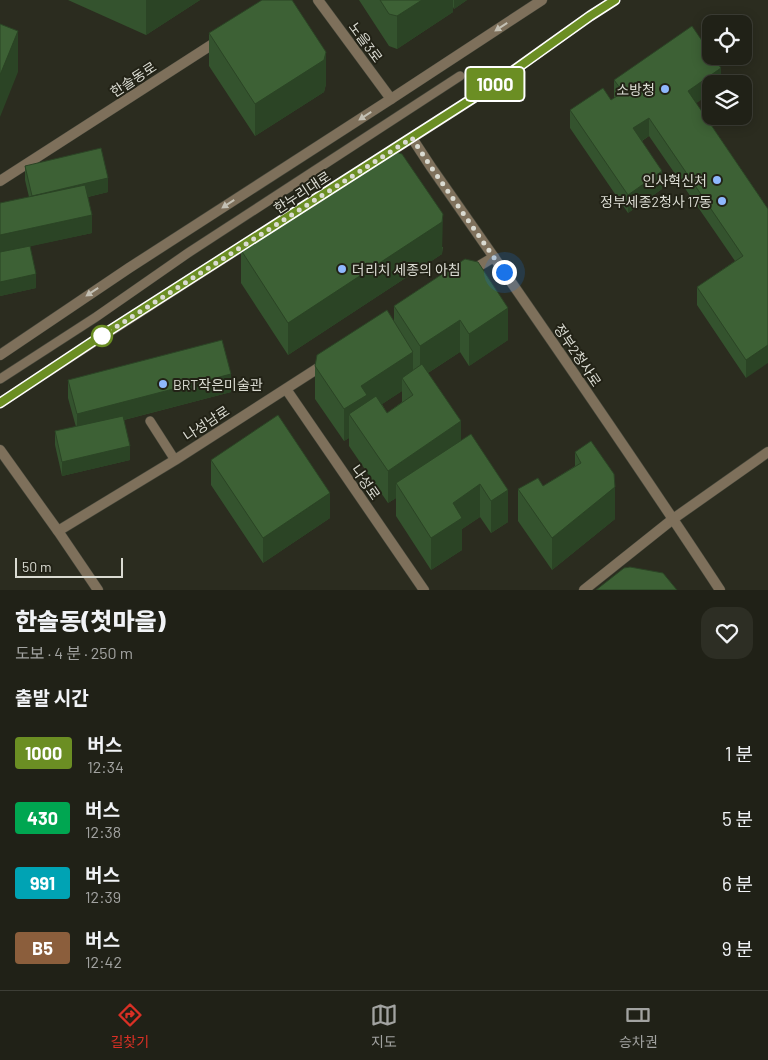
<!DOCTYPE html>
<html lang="ko">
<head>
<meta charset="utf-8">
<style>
  body { margin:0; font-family:Barlow,"Noto Sans KR",sans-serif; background:#2d2e24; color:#f1f3f6; height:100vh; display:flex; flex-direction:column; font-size:19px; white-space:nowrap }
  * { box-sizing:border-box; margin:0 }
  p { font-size:16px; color:#a2a3a1 }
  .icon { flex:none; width:28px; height:28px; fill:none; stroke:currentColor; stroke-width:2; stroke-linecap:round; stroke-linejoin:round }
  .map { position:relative; height:590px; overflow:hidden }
  .side { display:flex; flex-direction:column; background:#202117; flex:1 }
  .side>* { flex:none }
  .badge { padding:0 10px; border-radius:4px; font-size:18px; line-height:32px }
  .tools { position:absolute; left:702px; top:15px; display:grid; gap:10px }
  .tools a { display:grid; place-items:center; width:50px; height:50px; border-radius:10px; background:#202117; box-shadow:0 2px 12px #0003,0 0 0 1px #3d3e36; font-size:25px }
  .scale { position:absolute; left:15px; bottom:12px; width:108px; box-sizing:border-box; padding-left:5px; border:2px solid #dadbd2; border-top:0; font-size:14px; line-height:18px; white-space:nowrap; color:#dadbd2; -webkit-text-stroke:4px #222216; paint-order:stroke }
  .you { position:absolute; width:25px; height:25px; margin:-12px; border:4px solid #fff; border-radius:50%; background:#1a73e8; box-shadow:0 0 0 8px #1a73e833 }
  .map>.badge { position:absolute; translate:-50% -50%; box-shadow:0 0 0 2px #fff }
  h2 { padding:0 15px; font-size:19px; line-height:45px }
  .round { display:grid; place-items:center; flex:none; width:52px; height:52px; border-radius:15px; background:#2d2e24 }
  .overview { display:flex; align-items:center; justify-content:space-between; height:85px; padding:0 15px }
  h1 { font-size:24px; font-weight:800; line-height:38px }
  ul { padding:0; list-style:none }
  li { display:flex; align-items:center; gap:15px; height:65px; padding:0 15px }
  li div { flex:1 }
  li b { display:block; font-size:19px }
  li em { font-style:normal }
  li .badge { min-width:55px; font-weight:700; text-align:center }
  .menu { display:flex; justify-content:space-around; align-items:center; height:70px; border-top:1px solid #3d3e36; background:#202117; font-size:14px; color:#a2a3a1 }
  .menu a { display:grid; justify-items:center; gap:2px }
  .menu .active { color:#d93025 }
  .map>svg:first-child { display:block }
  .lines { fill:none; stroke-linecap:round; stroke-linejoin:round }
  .service-casing { stroke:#47483c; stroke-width:10 }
  .minor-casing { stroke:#47483c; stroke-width:11 }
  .tertiary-casing { stroke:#47483c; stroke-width:11 }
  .service { stroke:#7e705b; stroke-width:9 }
  .minor { stroke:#7e705b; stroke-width:10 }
  .tertiary { stroke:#7e705b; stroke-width:10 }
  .wall { fill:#34532e; fill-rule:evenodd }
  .shaded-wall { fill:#2b4425 }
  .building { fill:#3d6135; stroke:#2b4425 }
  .oneway { fill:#c3c0b4 }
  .line-casing { stroke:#fff; stroke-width:11 }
  .line { stroke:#6b8e23; stroke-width:8 }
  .walk { stroke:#dadbd2; stroke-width:5; stroke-dasharray:0 9 }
  .poi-dot { fill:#8fb8fd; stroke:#222216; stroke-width:2 }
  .stop-dot { fill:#fff; stroke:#6b8e23; stroke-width:2.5 }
  .labels { text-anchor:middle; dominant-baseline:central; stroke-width:4; stroke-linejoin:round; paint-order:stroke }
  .street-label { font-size:14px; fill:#dadbd2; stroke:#222216 }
  .poi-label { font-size:14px; fill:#dadbd2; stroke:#222216; text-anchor:end }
</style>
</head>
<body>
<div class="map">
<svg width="768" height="590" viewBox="0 0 768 590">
  <rect width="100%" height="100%" fill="#2b2c1f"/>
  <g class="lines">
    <defs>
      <path id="service" d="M0,379L96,317L188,253L460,76
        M150,421L175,460"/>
      <path id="minor" d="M318,0L391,99
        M0,181L219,40
        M469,272L494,257
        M286,389L424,590
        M58,531L175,460L326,363"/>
      <path id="tertiary" d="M412,138L431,167C529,307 626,447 720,590
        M0,355L129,268L391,99L542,0
        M0,403C151,303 305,207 457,109C511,74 561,34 615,0
        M0,450L58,531L98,590
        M584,590L673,519L768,452"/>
    </defs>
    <!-- service casing -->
    <use href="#service" class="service-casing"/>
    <!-- minor casing -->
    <use href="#minor" class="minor-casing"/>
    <!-- tertiary casing -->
    <use href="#tertiary" class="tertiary-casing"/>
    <!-- service -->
    <use href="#service" class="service"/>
    <!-- minor -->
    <use href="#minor" class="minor"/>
    <!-- tertiary -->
    <use href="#tertiary" class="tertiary"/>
  </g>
  <!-- wall -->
  <path class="wall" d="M68,0H200L146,35Z
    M359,0H467L454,9L453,7V12L397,49L389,46Z
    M209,33L326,84L324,92L255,136L209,66Z
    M614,80L721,84H711V93L696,103L768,209L746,378L697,305V287L735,261L649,136L642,141L662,189L628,213L570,128V110L611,100L614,98Z
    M25,166L108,192L88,197L92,233L30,246L36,288L0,296L29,197L25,180Z
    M443,247L442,254L288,355L241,283V250Z
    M465,259L508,340L469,366L460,352L428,373L461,440L508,522L491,533L480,517L462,529V550L431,570L396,516V498L388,503L349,446V438L344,441L315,399V366L394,321V306ZM402,391V402L387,413L382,404Z
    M68,380L231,392L124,420L130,460L62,476L55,445V431L76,427L68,398Z
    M575,452L615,519L552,570L518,521V489L543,486L575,466Z
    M211,460L330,518L263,563L211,485Z"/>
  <!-- shaded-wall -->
  <path class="shaded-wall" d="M146,0H200L146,35Z
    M422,0H453V12L397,49V16Z
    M454,0H467L454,9Z
    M18,31V72L0,117V75Z
    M326,52V84L324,92L255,136V104Z
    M721,68V84H711V93L688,109V91Z
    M649,118V136L633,146V128Z
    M662,171V189L628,213V195Z
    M108,178V192L32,210V196Z
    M443,214L442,254L288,355V323Z
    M92,215V233L0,253V235Z
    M36,274V288L0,296V282Z
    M508,308V340L469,366V334Z
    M460,320V352L420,378V346Z
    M768,345V363L746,378V360Z
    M413,352V384L402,378V391L367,414H349V438L344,441V409L361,386Z
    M231,374V392L77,432V414Z
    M461,421V453L396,483V498L388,503V471Z
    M130,446V460L62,476V462Z
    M480,484V517L462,529V550L431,570V538L453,503Z
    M615,487V519L552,570V538Z
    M508,490V522L491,533V501Z
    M330,493V518L263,563V538Z"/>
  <!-- building -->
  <path class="building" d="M262,0H292L326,52L324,60L255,104L209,33Z
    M380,0H422L397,16L389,14Z
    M0,24L18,31L0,75Z
    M692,26L711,54V56H712L721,68L688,91L768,209V345L746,360L697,287L743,256L649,118L633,128L662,171L628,195L570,110L603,88L611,100L623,92L614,80Z
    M101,148L108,178L32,196L25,166Z
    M393,151L402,154L443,214L442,222L288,323L241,250Z
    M85,185L92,215L0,235V203Z
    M30,246L36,274L0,282V252Z
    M465,259L478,262L508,308L469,334L460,320L420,346L394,306Z
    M387,310L413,352L361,386L367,395L344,409L315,366L317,355Z
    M222,340L231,374L77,414L68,380Z
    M422,364L461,421L388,471L349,414L376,396L387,413L413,395L402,378Z
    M278,415L330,493L263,538L211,460Z
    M123,416L130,446L62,462L55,431Z
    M471,434L508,490L491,501L480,484L453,503L462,518L431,538L396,483Z
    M591,441L614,474L615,487L552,538L518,489L538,478L543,486L581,463L575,452Z
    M630,567L663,573L677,590H596L624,568Z"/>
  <!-- one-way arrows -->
  <defs><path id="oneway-solid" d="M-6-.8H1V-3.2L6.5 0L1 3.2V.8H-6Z" transform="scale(1.25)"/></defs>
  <g class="oneway">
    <use href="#oneway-solid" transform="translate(501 27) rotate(147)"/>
    <use href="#oneway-solid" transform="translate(365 116) rotate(147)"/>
    <use href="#oneway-solid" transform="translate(228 204) rotate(147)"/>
    <use href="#oneway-solid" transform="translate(92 292) rotate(146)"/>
  </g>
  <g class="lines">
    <defs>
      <path id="line" d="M0,403L104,334L492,86L590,16L615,0"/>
    </defs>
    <!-- line casing -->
    <use href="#line" class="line-casing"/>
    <!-- line -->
    <use href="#line" class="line"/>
    <!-- walk -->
    <path class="walk" d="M102,336L412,138L431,167L504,272"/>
  </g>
  <!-- markers -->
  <g class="poi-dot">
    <circle cx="665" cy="89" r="5"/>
    <circle cx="717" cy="180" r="5"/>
    <circle cx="722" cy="201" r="5"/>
    <circle cx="342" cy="269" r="5"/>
    <circle cx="163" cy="384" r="5"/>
  </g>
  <circle class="stop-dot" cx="102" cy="336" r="10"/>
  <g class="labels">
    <!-- street labels -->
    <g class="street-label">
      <text transform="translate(366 42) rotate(54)">노을3로</text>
      <text transform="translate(133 79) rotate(-33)">한솔동로</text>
      <text transform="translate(302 192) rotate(-33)">한누리대로</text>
      <text transform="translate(578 355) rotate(56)">정부2청사로</text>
      <text transform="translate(206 423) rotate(-33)">나성남로</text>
      <text transform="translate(366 482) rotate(55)">나성로</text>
    </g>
    <!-- poi labels -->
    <g class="poi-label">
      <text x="655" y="89">소방청</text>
      <text x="707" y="180">인사혁신처</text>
      <text x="712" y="201">정부세종2청사 17동</text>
      <text x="352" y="269" text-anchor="start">더리치 세종의 아침</text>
      <text x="173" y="384" text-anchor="start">BRT작은미술관</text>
    </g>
  </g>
</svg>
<div class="tools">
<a><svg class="icon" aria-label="locate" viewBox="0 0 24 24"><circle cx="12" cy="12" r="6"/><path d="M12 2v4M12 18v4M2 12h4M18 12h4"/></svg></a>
<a><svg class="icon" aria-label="layers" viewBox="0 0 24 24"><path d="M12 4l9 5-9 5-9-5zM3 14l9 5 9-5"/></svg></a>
</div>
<div class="scale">50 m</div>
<div class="you" style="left:504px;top:272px"></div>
<b class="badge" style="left:495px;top:84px;background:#6b8e23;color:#fff">1000</b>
</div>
<section class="side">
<div class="overview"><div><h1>한솔동(첫마을)</h1><p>도보 · 4 분 · 250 m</p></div><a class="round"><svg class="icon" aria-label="heart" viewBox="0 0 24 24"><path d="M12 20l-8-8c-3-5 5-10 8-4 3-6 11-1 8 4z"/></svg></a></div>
<h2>출발 시간</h2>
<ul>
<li><span class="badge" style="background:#6b8e23;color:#fff">1000</span><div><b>버스</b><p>12:34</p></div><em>1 분</em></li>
<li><span class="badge" style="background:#00a651;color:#fff">430</span><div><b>버스</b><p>12:38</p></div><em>5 분</em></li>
<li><span class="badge" style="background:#00a3b4;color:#fff">991</span><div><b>버스</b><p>12:39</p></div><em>6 분</em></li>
<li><span class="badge" style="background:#8b5e3c;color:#fff">B5</span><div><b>버스</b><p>12:42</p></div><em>9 분</em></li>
</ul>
</section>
<nav class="menu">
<a class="active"><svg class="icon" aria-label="directions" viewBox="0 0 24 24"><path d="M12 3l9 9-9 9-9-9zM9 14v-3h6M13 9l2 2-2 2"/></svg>길찾기</a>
<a><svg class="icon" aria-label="map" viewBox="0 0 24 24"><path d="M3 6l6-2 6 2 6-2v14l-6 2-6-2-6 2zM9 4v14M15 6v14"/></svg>지도</a>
<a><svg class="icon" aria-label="tickets" viewBox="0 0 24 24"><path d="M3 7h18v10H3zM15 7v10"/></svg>승차권</a>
</nav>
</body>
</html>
